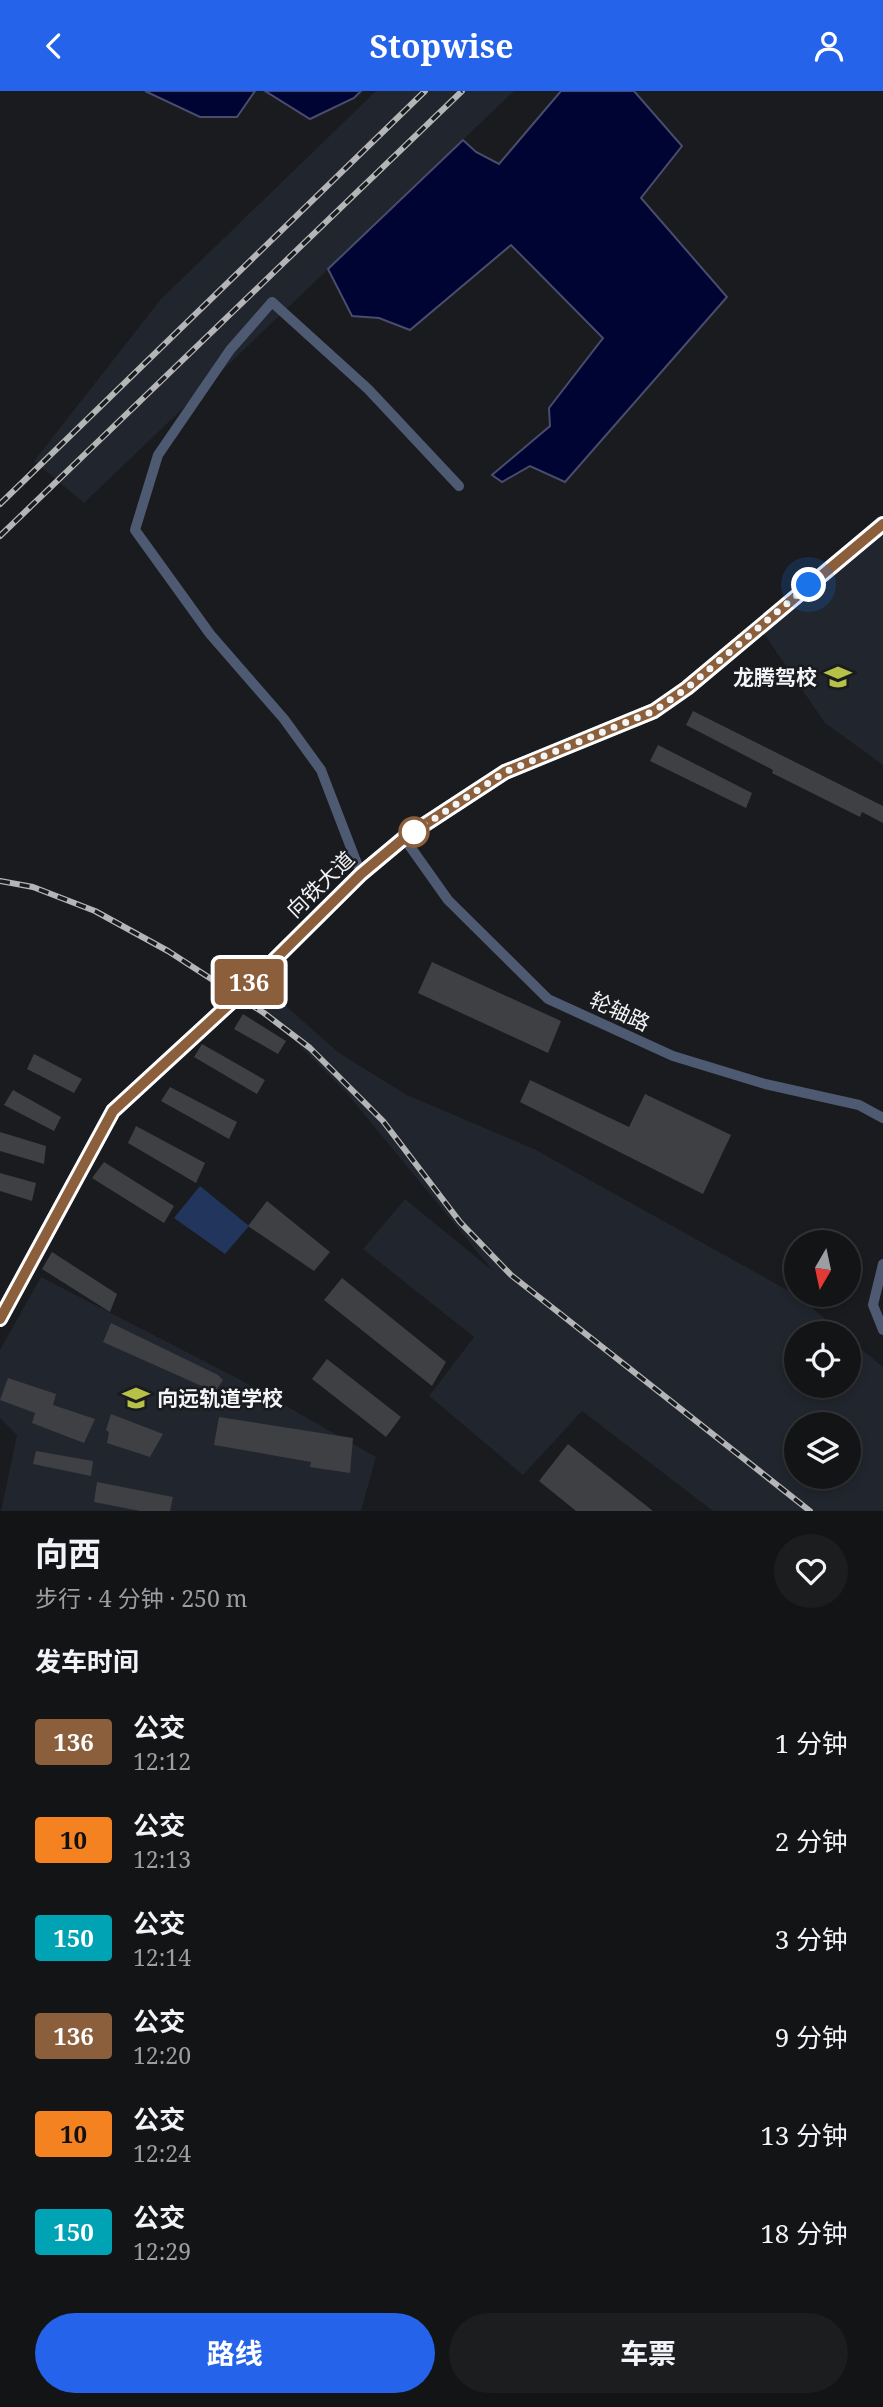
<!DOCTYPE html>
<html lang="zh">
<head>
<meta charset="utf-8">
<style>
  body { margin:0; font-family:"Noto Serif","Noto Sans SC",serif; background:#1c1d1f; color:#f1f3f6; height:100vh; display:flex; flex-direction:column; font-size:26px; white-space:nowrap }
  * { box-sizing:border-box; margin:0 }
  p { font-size:23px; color:#9d9ea1 }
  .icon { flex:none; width:38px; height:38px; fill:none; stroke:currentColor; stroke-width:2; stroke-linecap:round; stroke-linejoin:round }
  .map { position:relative; height:1420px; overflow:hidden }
  .details { display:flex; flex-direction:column; background:#131416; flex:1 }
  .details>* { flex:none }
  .badge { padding:0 14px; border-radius:5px; font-size:24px; line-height:46px }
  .needle { width:46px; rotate:189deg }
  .tools { position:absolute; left:784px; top:1139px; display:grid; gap:14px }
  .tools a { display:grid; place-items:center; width:77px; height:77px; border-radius:50%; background:#131416; box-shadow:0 4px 10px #0003,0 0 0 2px #323335; font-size:35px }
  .you { position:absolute; width:35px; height:35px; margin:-18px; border:5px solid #fff; border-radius:50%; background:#1a73e8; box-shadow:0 0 0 10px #1a73e833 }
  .map>.badge { position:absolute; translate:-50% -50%; box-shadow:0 0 0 4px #fff }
  h2 { padding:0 35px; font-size:26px; line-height:63px }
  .round { display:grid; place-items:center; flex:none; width:74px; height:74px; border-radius:37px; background:#1c1d1f }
  .summary { display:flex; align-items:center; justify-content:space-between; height:119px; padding:0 35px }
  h1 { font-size:33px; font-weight:700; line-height:52px }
  .primary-button { display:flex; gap:14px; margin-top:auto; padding:14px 35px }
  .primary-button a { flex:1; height:80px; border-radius:42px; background:#2563eb; color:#fff; font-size:28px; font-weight:700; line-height:80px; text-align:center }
  .primary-button a+a { background:#1c1d1f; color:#f1f3f6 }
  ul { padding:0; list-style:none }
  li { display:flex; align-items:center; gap:21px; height:98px; padding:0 35px }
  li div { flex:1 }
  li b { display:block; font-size:26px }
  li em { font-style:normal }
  li .badge { min-width:77px; font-weight:700; text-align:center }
  header { display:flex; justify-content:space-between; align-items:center; height:91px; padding:0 35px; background:#2563eb; color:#fff; font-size:32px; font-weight:700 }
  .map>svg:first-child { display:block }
  .built { fill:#21252d; fill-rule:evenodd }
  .green { fill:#22355d }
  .water { fill:#000432; stroke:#494c6d; stroke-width:2 }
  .building { fill:#3e4044 }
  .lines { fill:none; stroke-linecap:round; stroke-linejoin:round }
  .street { stroke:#4e5a71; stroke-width:10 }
  .secondary { stroke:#6b7ea3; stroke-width:16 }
  .rail-casing { stroke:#b4b5b7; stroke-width:6 }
  .rail { stroke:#191b1e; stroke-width:3.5; stroke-dasharray:10; stroke-linecap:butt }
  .line-casing { stroke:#fff; stroke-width:16 }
  .line { stroke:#8b5e3c; stroke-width:10 }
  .walk { stroke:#f3f4f6; stroke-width:7; stroke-dasharray:0 12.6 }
  .stop-dot { fill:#fff; stroke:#8b5e3c; stroke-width:3.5 }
  .labels { text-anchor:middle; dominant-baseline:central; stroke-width:5; stroke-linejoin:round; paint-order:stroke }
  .poi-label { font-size:21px; font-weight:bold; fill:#f3f4f6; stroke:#191b1e; text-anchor:end }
  .street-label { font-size:21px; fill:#f3f4f6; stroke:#191b1e }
</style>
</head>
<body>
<header><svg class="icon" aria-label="back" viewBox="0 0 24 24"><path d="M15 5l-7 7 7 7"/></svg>Stopwise<svg class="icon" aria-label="person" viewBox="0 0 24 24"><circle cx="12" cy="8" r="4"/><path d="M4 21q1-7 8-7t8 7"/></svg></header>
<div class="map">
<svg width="883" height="1420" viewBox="0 0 883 1420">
  <rect width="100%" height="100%" fill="#191b1e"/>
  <!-- built -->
  <path class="built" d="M376,0H514L84,412L34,370L161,208Z
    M883,441V674L825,632L762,540Z
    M269,900L339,962L407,1004L534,1058L798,1205L842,1242H796V1295H849V1248L883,1276V1420H713L582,1320L523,1384L429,1305L474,1246L363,1158L405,1108L493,1180L345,1000L289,944L249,915ZM796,1334H849V1386H796Z
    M41,1186L237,1287L376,1366L361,1420H1L17,1344L0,1327V1259Z"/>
  <!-- green -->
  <path class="green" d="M200,1095L249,1135L225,1163L174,1127Z"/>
  <!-- water -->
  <path class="water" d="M145,0H255L237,26H200Z
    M265,0H361L354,7L310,28Z
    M561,0H634L682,55L641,107L727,206L565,391L530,375L502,391L492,384L550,335L549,317L603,247L511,154L410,239L379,227L352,225L328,178L463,49L476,61L499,73Z"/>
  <!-- building -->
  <path class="building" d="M693,620L883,715V732L862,721L860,726L772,682L773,679L686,634Z
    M658,654L752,702L746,717L650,670Z
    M432,871L561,930L548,962L418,902Z
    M243,923L286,950L278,963L234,938Z
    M202,953L265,989L257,1003L194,966Z
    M34,963L82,988L74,1002L27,978Z
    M530,989L629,1036L645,1003L731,1044L703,1103L520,1011Z
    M170,996L237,1031L229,1048L161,1010Z
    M13,999L61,1026L54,1040L4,1014Z
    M136,1035L205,1072L196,1092L128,1052Z
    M0,1041L46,1055L44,1073L0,1060Z
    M104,1071L174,1115L164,1132L92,1087Z
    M0,1082L36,1092L32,1110L0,1100Z
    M267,1110L330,1161L314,1180L248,1135Z
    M52,1161L117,1203L110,1221L42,1178Z
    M342,1187L446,1271L432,1295L324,1209Z
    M111,1232L218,1284L223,1289L215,1301L103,1251Z
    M327,1268L401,1326L386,1346L312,1288Z
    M8,1287L56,1303L53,1314L95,1328L84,1352L32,1332L35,1322L0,1309Z
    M111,1323L163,1343L150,1366L107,1352L109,1341L106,1339Z
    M219,1326L353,1347L350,1382L310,1376L311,1371L214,1354Z
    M568,1353L653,1420H576L539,1390Z
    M36,1360L93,1370L91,1385L33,1373Z
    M97,1391L173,1406L170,1420H140L94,1411Z"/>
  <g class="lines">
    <!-- street -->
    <path class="street" d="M404,747L448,809L548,908L673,965L765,993L859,1014L883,1027
      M361,783L321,679L284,628L210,543L135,439L158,364L230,259L272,211L368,298L459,395
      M883,1173L873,1214L883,1239"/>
    <!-- secondary -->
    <path class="secondary" d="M0,1228L113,1020L238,905L361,783L404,747L505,681L654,620L687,597L883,433"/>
    <defs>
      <path id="rail" d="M0,413L425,0
        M0,445L462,0
        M0,790L33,796L95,820L168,860L264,922L310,957L383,1030L460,1131L511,1184L810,1420"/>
    </defs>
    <!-- rail casing -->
    <use href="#rail" class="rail-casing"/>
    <!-- rail -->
    <use href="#rail" class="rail"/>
  </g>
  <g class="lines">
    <defs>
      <path id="line" d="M0,1228L113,1020L238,905L361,783L404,747L505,681L654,620L687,597L883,433"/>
    </defs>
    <!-- line casing -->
    <use href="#line" class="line-casing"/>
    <!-- line -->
    <use href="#line" class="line"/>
    <!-- walk -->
    <path class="walk" d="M414,741L505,681L654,620L687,597L809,494"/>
  </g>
  <!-- icons -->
  <defs>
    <symbol id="school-bare" viewBox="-9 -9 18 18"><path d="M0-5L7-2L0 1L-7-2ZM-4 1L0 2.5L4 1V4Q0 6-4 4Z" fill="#b7c148" stroke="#191b1e" stroke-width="2.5" paint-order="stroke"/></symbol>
    <symbol id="university-bare" viewBox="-9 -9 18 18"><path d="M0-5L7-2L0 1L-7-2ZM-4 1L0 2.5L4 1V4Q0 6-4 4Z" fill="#b7c148" stroke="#191b1e" stroke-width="2.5" paint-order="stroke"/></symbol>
  </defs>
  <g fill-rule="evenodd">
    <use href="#school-bare" x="819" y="567" width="38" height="38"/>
    <use href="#university-bare" x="117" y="1288" width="38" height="38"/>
  </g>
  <!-- markers -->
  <circle class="stop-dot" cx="414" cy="741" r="14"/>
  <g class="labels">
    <!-- poi labels -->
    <g class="poi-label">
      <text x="817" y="586">龙腾驾校</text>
      <text x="157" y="1307" text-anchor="start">向远轨道学校</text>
    </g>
    <!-- street labels -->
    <g class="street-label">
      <text transform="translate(320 793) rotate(-44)">向铁大道</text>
      <text transform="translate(620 920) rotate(25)">轮轴路</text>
    </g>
  </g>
</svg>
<div class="tools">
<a><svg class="needle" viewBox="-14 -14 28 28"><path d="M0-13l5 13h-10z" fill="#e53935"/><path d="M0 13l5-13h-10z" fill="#9d9ea1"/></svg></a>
<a><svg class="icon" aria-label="locate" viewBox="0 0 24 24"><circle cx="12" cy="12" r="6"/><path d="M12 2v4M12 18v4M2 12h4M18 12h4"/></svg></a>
<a><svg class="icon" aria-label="layers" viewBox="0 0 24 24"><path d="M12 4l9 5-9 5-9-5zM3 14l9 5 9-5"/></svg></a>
</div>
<div class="you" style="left:809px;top:494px"></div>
<b class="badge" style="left:249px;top:891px;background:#8b5e3c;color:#fff">136</b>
</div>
<section class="details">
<div class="summary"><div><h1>向西</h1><p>步行 · 4 分钟 · 250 m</p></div><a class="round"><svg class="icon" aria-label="heart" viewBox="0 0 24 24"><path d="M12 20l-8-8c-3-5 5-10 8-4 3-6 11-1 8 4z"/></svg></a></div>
<h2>发车时间</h2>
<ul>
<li><span class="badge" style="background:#8b5e3c;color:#fff">136</span><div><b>公交</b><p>12:12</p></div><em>1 分钟</em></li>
<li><span class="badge" style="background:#f58220;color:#111">10</span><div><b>公交</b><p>12:13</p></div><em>2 分钟</em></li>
<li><span class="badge" style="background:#00a3b4;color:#fff">150</span><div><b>公交</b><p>12:14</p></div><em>3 分钟</em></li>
<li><span class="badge" style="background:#8b5e3c;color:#fff">136</span><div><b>公交</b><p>12:20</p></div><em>9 分钟</em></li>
<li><span class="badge" style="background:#f58220;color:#111">10</span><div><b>公交</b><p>12:24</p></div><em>13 分钟</em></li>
<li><span class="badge" style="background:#00a3b4;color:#fff">150</span><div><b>公交</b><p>12:29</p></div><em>18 分钟</em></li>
</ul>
<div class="primary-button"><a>路线</a><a>车票</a></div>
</section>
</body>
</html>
